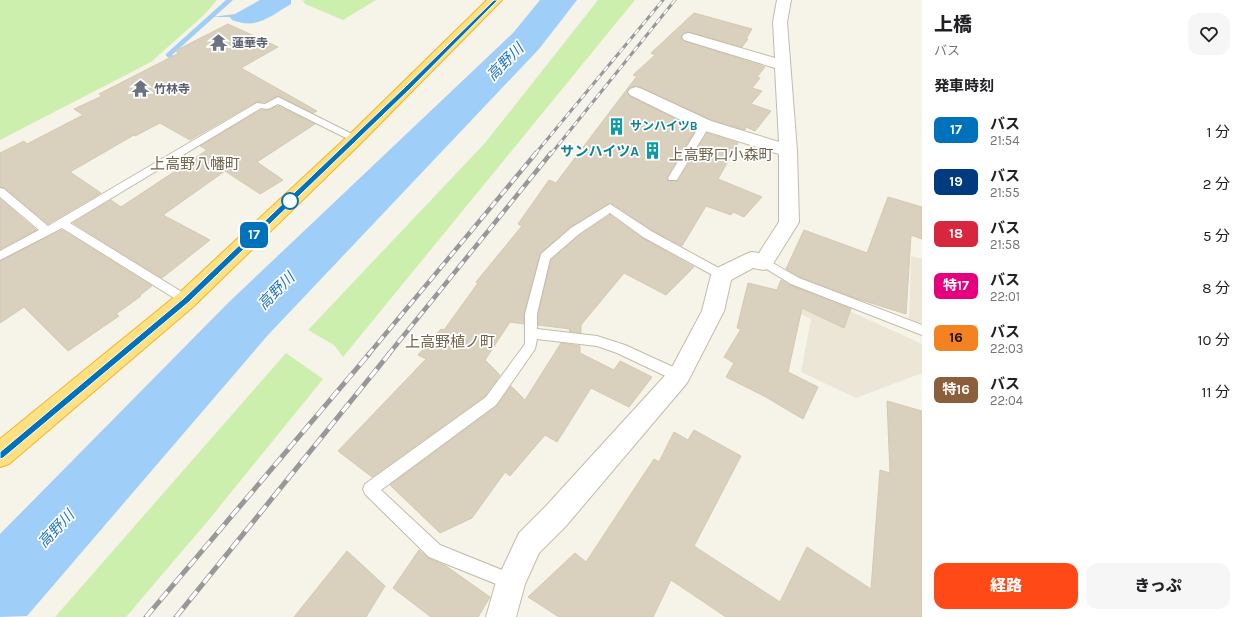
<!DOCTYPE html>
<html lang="ja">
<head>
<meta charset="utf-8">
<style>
  body { margin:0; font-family:Karla,"Noto Sans JP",sans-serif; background:#f6f6f6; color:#202124; height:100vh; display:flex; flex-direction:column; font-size:15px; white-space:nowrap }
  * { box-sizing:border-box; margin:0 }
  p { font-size:13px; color:#757577 }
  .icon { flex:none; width:22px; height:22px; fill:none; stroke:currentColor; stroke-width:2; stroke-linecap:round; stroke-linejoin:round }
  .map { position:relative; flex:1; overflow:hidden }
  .sheet { display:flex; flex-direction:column; background:#fff; width:320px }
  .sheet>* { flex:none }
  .badge { padding:0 8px; border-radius:6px; font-size:14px; line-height:26px }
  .map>.badge { position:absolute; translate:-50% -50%; box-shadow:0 0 0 2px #fff }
  h2 { padding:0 12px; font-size:15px; line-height:36px }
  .round { display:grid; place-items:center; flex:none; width:42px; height:42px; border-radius:12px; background:#f6f6f6 }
  .headline { display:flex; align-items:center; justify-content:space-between; height:68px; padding:0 12px }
  h1 { font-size:19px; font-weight:800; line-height:30px }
  .cta { display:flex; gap:8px; margin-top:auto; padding:8px 12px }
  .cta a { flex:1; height:46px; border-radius:12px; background:#ff4a17; color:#fff; font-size:16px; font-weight:800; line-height:46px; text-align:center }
  .cta a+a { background:#f6f6f6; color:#202124 }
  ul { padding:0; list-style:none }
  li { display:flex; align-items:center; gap:12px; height:52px; padding:0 12px }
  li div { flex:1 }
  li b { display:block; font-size:15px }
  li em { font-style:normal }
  li .badge { min-width:44px; font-weight:700; text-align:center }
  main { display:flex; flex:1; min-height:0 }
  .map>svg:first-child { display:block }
  .residential { fill:#ebe6d6 }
  .green { fill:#cdefad }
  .water { fill:#9fcef9 }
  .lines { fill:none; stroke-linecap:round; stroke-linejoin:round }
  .stream { fill:#9fcef9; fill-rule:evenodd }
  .river { fill:#9fcef9; fill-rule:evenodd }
  .building { fill:#d9d0bd; stroke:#d5c9af }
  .service-casing { stroke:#c3bcaa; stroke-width:2 }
  .minor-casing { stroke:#c3bcaa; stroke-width:2 }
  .trunk-casing { stroke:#f0b529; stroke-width:2 }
  .service { fill:#fff; fill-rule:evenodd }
  .minor { fill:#fff; fill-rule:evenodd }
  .trunk { fill:#ffe082; fill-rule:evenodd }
  .rail-far2-casing { stroke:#989898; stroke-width:3 }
  .rail-far1-casing { stroke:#989898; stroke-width:4.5 }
  .rail-casing { stroke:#989898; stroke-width:5 }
  .rail-far2 { stroke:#fff; stroke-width:2; stroke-dasharray:6; stroke-linecap:butt }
  .rail-far1 { stroke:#fff; stroke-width:3; stroke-dasharray:8; stroke-linecap:butt }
  .rail { stroke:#fff; stroke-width:3.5; stroke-dasharray:11; stroke-linecap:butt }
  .line { fill:#0072bc; stroke:#fff }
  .stop-dot { fill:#fff; stroke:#0072bc; stroke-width:2 }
  .labels { text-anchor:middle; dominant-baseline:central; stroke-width:3.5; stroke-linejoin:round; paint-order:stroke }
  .far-worship-label { font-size:12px; font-weight:bold; fill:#5b616d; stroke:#fff; text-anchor:start }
  .far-culture-label { font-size:12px; font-weight:bold; fill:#0d838f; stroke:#fff; text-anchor:start }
  .culture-label { font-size:14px; font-weight:bold; fill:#0d838f; stroke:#fff; text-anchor:end }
  .water-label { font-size:15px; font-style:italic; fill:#2174c5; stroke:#fff }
  .neighbourhood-label { font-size:15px; fill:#6f634c; stroke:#fff }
</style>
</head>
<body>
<main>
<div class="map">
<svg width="922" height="617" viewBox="0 0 922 617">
  <rect width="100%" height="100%" fill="#f6f3e9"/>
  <!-- residential -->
  <path class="residential" d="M911,256L922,259V326L909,321Z
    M797,287L922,344V373L856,398L801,372L811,319L786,307Z"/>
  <!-- green -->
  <path class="green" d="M0,0H217L204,15L151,62L0,140Z
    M303,0H376L343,20L305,4Z
    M598,0H635L343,357L334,345L308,330L485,143Z
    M286,353L323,379L207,522L126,617H55Z"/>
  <!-- water -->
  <path class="water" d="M260,0H291V4C270,16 257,30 232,20L230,17H212L235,14Z"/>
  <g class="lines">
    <!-- stream -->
    <path class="stream" d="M226,0H233L172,55L184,62V64H180L166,56V54Z"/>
    <!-- river -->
    <path class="river" d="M540,0H577L539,49L268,335L27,616L0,617V534L228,303L513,33Z"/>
  </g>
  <!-- building -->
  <path class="building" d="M694,13L752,29L746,39H748L742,47L689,32L683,33L681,38L684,41L765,67L757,77L760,78L752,88L762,91L751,104L771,111L755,131L746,127L745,130L712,120L636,86L630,88L627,93L629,96L696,129L667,177L668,181H678L707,133L738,143L718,179L762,197L744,217L733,212L731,215L706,206L682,246L652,230L611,203L570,227L540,254L524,314V324L510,322L485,360L500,375L485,396L372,477L338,451L426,359L418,355L441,329L444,330L478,283L476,282L522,226L518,224L549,180L556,183L637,76L633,75L655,55L651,53Z
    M228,24L278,47L241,68L317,111L313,113L277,96L265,102H256L190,140L160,123L135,136L134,135L70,172L101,193L48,224L5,188L0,187V153L24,141L27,144L83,115L74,109L102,96L99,94L179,53L175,51Z
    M278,106L315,124L257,162L283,180L260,194L225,171L163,215L210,240L162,278L73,223L111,200L121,207L207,150L200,146L261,110H269Z
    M888,197L922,207V239L911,235L906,314L855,298L800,277L786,269L804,230L867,253Z
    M0,199L36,230L0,249Z
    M610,215L642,238L694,267L666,295L624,273L581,325V333L569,331L570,329L538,325V314L551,260L580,235Z
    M62,230L152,286L140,295L141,296L116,314L119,316L68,351L24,307L0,323V261Z
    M781,280L790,285L851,309L844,328L802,308L788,372L818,387L803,419L764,396L726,377L734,363L724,357L741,329L737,328L748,283L777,290Z
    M561,343L580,346V353L614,370L620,361L652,377L629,407L591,388L557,442L545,435L510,476L505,472L472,518L440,533L390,485L497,406L511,386L525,400Z
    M887,401L922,411V617H726L671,580L653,617H559L528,597L575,553L586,562L654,459L659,462L674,432L688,440L694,430L741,456L694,546L780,602L807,547L871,589L880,470L890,473Z
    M419,550L428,558L446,566L490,597L478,617H431L393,588Z
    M347,551L385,586L366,617H294Z"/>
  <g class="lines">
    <defs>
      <path id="service" d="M278,97L358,137L360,139L358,141H352L278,104L268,109L261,108L70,223L190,297L192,300L190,303L186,305L182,303L62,228L0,260V251L39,230L0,197V188L4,189L48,226L257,103L265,104Z
        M705,122L710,125L678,178L677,180H669L668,178L700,125Z
        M610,204L651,231L726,272L728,275L726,278L722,279L718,278L643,237L610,213L579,234L550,259L537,314V329L597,336L625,345L684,372L686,376L684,380L679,382L674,380L617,353L597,346L537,339L535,349L496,405L381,490L440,545L517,576L519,582L517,588L511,590L429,557L365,494L363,489L365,484L486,397L525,344V314L541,254L571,228Z
        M764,258L799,278L922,325V335L791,284L760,265L758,262L760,259Z"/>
      <path id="minor" d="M777,0H791L787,22L797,151L799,222L771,267L764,270L753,268L731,280L724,311L687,383L566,526L539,553L525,584L516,617H486L496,582L519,533L546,506L671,369L702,311L711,275L715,269L744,255L751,252L759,253L779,222V154L699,129L630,95L628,92L630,89L636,87L642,89L711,121L779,142L775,68L684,40L682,37L684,34L689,33L775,58L773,22Z"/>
      <path id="trunk" d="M487,0H502L361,143L194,306L9,464L0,467V439L178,294L349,135Z"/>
    </defs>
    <!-- service casing -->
    <use href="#service" class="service-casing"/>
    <!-- minor casing -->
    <use href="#minor" class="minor-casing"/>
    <!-- trunk casing -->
    <use href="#trunk" class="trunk-casing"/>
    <!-- service -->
    <use href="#service" class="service"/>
    <!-- minor -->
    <use href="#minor" class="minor"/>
    <!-- trunk -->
    <use href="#trunk" class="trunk"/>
    <defs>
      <path id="rail-far2" d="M535,154L663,0
        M551,154L675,0"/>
      <path id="rail-far1" d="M368,355L536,153
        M388,355L551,153"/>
      <path id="rail" d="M146,617L369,354
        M176,617L389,354"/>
    </defs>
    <!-- rail-far2 casing -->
    <use href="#rail-far2" class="rail-far2-casing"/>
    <!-- rail-far1 casing -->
    <use href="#rail-far1" class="rail-far1-casing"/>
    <!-- rail casing -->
    <use href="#rail" class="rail-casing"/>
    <!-- rail-far2 -->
    <use href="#rail-far2" class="rail-far2"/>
    <!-- rail-far1 -->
    <use href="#rail-far1" class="rail-far1"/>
    <!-- rail -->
    <use href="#rail" class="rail"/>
  </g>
  <!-- line -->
  <path class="line" d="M494,0H498L409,90L189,302L3,458L0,459V452L184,298L405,87Z"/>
  <!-- icons -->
  <defs>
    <symbol id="temple-bare" viewBox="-9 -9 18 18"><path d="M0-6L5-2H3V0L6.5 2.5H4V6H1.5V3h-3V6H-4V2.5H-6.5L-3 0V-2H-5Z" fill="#6b7280" stroke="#fff" stroke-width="2.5" paint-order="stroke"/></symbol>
    <symbol id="building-bare" viewBox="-9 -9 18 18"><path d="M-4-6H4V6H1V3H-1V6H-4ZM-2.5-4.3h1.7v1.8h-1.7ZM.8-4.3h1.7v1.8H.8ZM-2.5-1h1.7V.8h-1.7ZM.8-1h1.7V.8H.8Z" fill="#0f9aa8" stroke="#fff" stroke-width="2.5" paint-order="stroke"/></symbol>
  </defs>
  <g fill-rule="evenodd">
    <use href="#temple-bare" x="206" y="30" width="25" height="25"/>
    <use href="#temple-bare" x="128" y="76" width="25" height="25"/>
    <use href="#building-bare" x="604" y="114" width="25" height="25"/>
    <use href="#building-bare" x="640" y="138" width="25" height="25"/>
  </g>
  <!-- markers -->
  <circle class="stop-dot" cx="290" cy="201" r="8"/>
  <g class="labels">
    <!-- far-worship labels -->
    <g class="far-worship-label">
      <text x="232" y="43">蓮華寺</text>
      <text x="154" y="89">竹林寺</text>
    </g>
    <!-- far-culture labels -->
    <g class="far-culture-label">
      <text x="630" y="126">サンハイツB</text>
    </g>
    <!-- culture labels -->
    <g class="culture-label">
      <text x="639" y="151">サンハイツA</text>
    </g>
    <!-- water labels -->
    <g class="water-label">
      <text transform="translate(505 62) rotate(-45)">高野川</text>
      <text transform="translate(276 291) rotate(-45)">高野川</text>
      <text transform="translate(56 529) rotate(-47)">高野川</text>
    </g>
    <!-- neighbourhood labels -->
    <g class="neighbourhood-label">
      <text x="721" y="155">上高野口小森町</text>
      <text x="195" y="164">上高野八幡町</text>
      <text x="450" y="342">上高野植ノ町</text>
    </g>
  </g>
</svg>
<b class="badge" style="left:254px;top:235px;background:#0072bc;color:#fff">17</b>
</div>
<section class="sheet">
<div class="headline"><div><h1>上橋</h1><p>バス</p></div><a class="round"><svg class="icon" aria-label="heart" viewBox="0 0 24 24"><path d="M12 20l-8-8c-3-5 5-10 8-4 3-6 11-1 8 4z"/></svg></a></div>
<h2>発車時刻</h2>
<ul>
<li><span class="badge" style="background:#0072bc;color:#fff">17</span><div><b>バス</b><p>21:54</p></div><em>1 分</em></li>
<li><span class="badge" style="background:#003b80;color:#fff">19</span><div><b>バス</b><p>21:55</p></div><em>2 分</em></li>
<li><span class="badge" style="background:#d7263d;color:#fff">18</span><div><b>バス</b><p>21:58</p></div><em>5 分</em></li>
<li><span class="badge" style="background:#e6007e;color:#fff">特17</span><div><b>バス</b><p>22:01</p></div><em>8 分</em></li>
<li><span class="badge" style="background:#f58220;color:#111">16</span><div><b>バス</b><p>22:03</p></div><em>10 分</em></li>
<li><span class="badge" style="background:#8b5e3c;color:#fff">特16</span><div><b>バス</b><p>22:04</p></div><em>11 分</em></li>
</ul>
<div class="cta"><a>経路</a><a>きっぷ</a></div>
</section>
</main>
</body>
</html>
